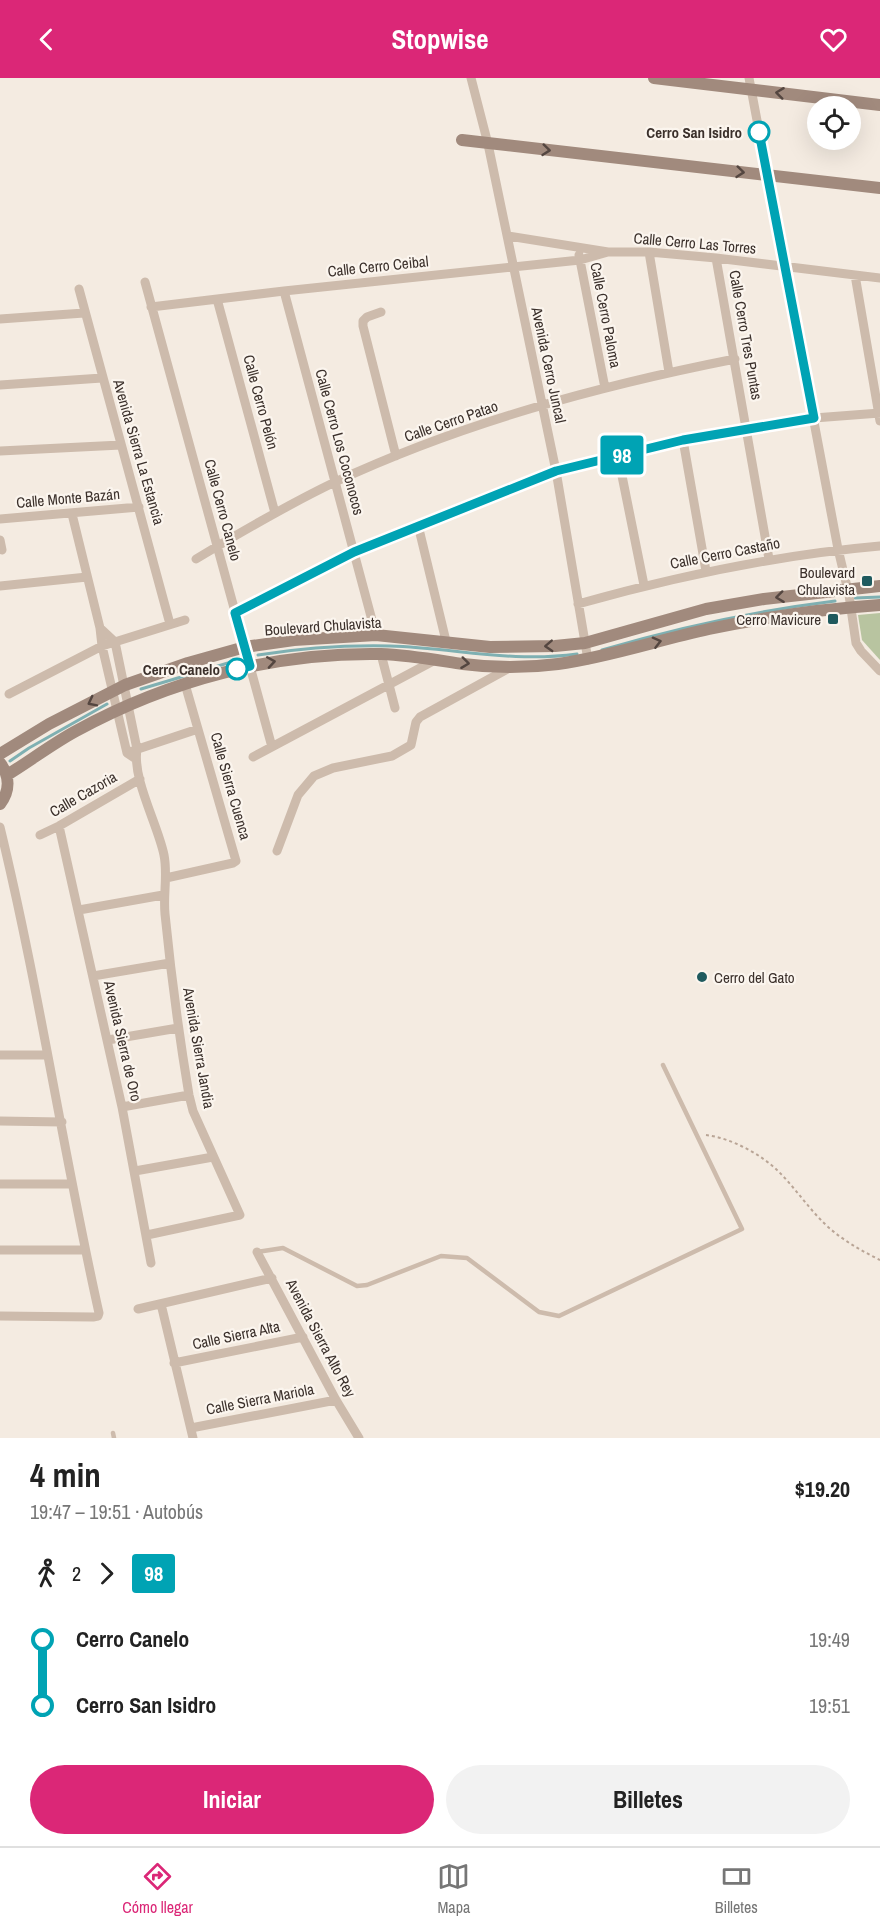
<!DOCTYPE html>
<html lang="es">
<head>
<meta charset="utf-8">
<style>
  body { margin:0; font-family:"Archivo Narrow",sans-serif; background:#f2f2f2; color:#222; height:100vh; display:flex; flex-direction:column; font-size:22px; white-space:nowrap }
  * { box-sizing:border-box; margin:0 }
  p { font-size:20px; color:#767676 }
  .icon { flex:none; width:33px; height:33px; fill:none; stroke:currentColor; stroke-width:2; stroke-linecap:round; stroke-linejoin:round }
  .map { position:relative; height:1360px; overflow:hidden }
  .drawer { display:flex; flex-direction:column; background:#fff; flex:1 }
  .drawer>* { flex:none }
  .badge { padding:0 12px; border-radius:4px; font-size:21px; line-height:39px }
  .tools { position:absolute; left:807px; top:18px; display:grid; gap:12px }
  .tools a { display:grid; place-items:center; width:54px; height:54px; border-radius:50%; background:#fff; box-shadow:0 6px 24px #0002; font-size:30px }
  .map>.badge { position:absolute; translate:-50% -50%; box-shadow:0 0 0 3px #fff }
  .legs { display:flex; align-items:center; gap:9px; height:66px; padding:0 30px; font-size:20px }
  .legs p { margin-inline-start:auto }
  .head { display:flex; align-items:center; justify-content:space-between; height:102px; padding:0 30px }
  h1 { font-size:33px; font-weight:700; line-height:45px }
  .action { display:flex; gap:12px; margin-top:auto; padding:12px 30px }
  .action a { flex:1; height:69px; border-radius:36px; background:#db2777; color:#fff; font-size:24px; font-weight:700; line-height:69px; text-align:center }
  .action a+a { background:#f2f2f2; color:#222 }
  ul { padding:0 30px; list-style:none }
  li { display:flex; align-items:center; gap:21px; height:66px; font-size:22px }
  li i { display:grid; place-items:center; width:9px; height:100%; margin:0 8px; background:currentColor }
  li i::after { content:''; width:15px; height:15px; margin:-8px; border:4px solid; border-radius:50%; background:#fff }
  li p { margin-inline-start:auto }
  li:first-child i { background:linear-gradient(#0000 50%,currentColor 0) }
  li:last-child i { background:linear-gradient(currentColor 50%,#0000 0) }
  header { display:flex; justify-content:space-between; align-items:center; height:78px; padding:0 30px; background:#db2777; color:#fff; font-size:27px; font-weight:700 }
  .menu { display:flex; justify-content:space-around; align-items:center; height:84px; border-top:2px solid #e0e0e0; background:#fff; font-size:16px; color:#767676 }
  .menu a { display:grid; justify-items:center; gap:3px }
  .menu .current { color:#db2777 }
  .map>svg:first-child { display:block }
  .green { fill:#b8c4a0 }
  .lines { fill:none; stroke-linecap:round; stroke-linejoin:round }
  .stream { stroke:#7fb0b2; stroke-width:3 }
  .path { stroke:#b9a596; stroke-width:2; stroke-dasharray:3 3; stroke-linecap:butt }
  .lane { stroke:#cdbbac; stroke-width:4.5 }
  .street { stroke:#cdbbac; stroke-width:9 }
  .secondary { stroke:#a18a7d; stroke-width:12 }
  .oneway { stroke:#544640 }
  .line-1-casing { stroke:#fff; stroke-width:14 }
  .line-1 { stroke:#00a3b4; stroke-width:9 }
  .stop-1-dot { fill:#fff; stroke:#00a3b4; stroke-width:3 }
  .poi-dot { fill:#1f5a5e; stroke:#fbf5ee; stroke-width:2 }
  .labels { text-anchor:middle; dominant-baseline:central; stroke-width:4.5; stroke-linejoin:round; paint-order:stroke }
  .stop-label { font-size:15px; font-weight:bold; fill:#3b302b; stroke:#fbf5ee; text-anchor:end }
  .street-label { font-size:15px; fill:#3b302b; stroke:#fbf5ee }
  .poi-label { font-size:15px; fill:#3b302b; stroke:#fbf5ee; text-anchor:end }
</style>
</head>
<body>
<header><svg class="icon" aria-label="back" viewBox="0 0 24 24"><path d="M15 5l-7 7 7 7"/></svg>Stopwise<svg class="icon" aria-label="heart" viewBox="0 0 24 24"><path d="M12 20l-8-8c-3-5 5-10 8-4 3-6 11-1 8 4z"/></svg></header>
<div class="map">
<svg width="880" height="1360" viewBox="0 0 880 1360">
  <rect width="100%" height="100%" fill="#f4ebe1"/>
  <!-- green -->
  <path class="green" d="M880,535V582L862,562L858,537Z"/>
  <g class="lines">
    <!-- stream -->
    <path class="stream" d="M855,520L880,519
      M602,572C680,549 755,533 835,523
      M258,577C302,570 346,567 390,568C455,570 511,585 577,576
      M141,611L238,582
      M10,683L29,670L107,626"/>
    <!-- path -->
    <path class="path" d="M706,1057C731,1060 761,1076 779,1094C796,1111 809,1131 826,1147C842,1162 860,1172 880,1182"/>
    <!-- lane -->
    <path class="lane" d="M257,1174L283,1170L357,1208L367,1207L441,1178L467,1180L539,1234L559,1238L742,1151L663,987
      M113,1355L114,1360"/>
    <!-- street -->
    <path class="street" d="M471,0L488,66L556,393L588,582
      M749,0L838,471L849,517L856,565L861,573L880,593
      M508,158L608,174H649L716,180L880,200
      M649,174L669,294
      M579,177L605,310
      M716,180L769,481
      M855,197L880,343
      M145,204L272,669
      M79,211L170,546
      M284,213L376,557
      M217,221L275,435
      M151,229L284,213L580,182L608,174
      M381,234L367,239L363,243V248L396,378
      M0,241L84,235
      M0,307L102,300
      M683,362L706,493
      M0,373L121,367
      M618,378L644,507
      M72,436L100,550L102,568L127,675L136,681
      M0,441L139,429
      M418,447L446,563
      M0,462L2,472
      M196,481C241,454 287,427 335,404C462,345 598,308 735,281
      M0,508L87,499
      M578,526C677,498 777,477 880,468
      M235,535L354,474L556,393L683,362L747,350L814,340L880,335
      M100,550L115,564L137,671C132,701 158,747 164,777C168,797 163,816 165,836C171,897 179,957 189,1017L193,1033L240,1137L147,1157
      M381,576L395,630
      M9,616L102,568L185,542
      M132,673L198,651
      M253,679L437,581
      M59,748L122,1029L151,1185
      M0,749C39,910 63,1074 99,1235L98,1238L93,1239L0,1238
      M40,757L59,748L140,701
      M277,773L298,717L314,698L333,690L392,678L411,667L416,644L420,639L511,589
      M166,800L233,785L236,783L185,606
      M79,832L163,817
      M93,898L170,885
      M108,962L178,950
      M0,977H47
      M122,1029L189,1017
      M0,1043L62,1044
      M135,1093L213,1079
      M0,1106H72
      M0,1172H85
      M257,1174L336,1322L359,1360
      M161,1226L193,1360
      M138,1231L272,1200
      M174,1285L303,1259
      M191,1350L336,1322"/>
    <!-- secondary -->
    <path class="secondary" d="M654,0L880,27
      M462,62L880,110
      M0,676L49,646L125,607L188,585L245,569L294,562L376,557L490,569L555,568L585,565L706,531L764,521L880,508
      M0,685C10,698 10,713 0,726
      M7,697C30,683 52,666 76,653C169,602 275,574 381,576C409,577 436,582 463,586C493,590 527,590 558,586C609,579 658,562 709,551C765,539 823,531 880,527"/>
  </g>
  <!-- one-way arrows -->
  <defs><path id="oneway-chevron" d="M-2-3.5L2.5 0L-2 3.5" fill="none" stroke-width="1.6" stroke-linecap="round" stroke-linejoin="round" transform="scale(1.5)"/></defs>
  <g class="oneway">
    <use href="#oneway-chevron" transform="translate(780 15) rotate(-173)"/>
    <use href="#oneway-chevron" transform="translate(546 72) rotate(6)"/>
    <use href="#oneway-chevron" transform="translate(740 94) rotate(6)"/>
    <use href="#oneway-chevron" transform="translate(780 519) rotate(173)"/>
    <use href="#oneway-chevron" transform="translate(657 564) rotate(-14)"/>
    <use href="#oneway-chevron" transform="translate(549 568) rotate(177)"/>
    <use href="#oneway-chevron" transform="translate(271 584) rotate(-9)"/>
    <use href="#oneway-chevron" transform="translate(465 585) rotate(7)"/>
    <use href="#oneway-chevron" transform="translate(92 624) rotate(153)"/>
  </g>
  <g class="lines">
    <defs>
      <path id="line-1" d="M237,591L250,588L235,535L354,474L556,393L683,362L814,340L759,54"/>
    </defs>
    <!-- line-1 casing -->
    <use href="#line-1" class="line-1-casing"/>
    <!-- line-1 -->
    <use href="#line-1" class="line-1"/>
  </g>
  <!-- markers -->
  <g class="stop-1-dot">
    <circle cx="759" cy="54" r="10"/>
    <circle cx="237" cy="591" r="10"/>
  </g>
  <g class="poi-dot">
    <rect x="861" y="497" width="12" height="12" rx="3"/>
    <rect x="827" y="535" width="12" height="12" rx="3"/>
    <circle cx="702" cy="899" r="6"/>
  </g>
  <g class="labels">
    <!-- stop labels -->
    <g class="stop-label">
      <text x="742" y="54">Cerro San Isidro</text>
      <text x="220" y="591">Cerro Canelo</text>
    </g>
    <!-- street labels -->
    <g class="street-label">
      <text transform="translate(695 165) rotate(5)">Calle Cerro Las Torres</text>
      <text transform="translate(378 188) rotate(-6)">Calle Cerro Ceibal</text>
      <text transform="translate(606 237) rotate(79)">Calle Cerro Paloma</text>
      <text transform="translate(746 257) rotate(80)">Calle Cerro Tres Puntas</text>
      <text transform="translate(549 287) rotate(78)">Avenida Cerro Juncal</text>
      <text transform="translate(261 324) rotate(75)">Calle Cerro Pelón</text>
      <text transform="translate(451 343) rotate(-19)">Calle Cerro Patao</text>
      <text transform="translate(340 364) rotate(75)">Calle Cerro Los Coconocos</text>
      <text transform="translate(139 374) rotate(74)">Avenida Sierra La Estancia</text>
      <text transform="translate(68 420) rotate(-5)">Calle Monte Bazán</text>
      <text transform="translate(223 432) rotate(75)">Calle Cerro Canelo</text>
      <text transform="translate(725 475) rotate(-11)">Calle Cerro Castaño</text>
      <text transform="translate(323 548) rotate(-4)">Boulevard Chulavista</text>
      <text transform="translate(231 708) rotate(74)">Calle Sierra Cuenca</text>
      <text transform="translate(83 716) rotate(-30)">Calle Cazoria</text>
      <text transform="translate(123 963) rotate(77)">Avenida Sierra de Oro</text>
      <text transform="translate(199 970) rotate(80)">Avenida Sierra Jandia</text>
      <text transform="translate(236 1257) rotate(-12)">Calle Sierra Alta</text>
      <text transform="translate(321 1260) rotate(62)">Avenida Sierra Alto Rey</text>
      <text transform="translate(260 1321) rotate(-11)">Calle Sierra Mariola</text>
    </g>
    <!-- poi labels -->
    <g class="poi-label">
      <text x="855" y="494">Boulevard<tspan x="855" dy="17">Chulavista</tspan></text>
      <text x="821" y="541">Cerro Mavicure</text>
      <text x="714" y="899" text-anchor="start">Cerro del Gato</text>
    </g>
  </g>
</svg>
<div class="tools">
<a><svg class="icon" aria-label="locate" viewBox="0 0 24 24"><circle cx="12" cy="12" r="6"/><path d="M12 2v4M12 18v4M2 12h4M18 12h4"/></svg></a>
</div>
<b class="badge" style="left:622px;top:377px;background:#00a3b4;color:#fff">98</b>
</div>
<section class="drawer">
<div class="head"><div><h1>4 min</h1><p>19:47 – 19:51 · Autobús</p></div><b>$19.20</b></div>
<div class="legs"><svg class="icon" aria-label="walk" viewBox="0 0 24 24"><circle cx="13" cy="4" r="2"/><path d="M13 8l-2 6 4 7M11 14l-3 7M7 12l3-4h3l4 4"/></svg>2<svg class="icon" aria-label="forward" viewBox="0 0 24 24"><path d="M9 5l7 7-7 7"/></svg><b class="badge" style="background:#00a3b4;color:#fff">98</b></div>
<ul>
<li><i style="color:#00a3b4"></i><b>Cerro Canelo</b><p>19:49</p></li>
<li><i style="color:#00a3b4"></i><b>Cerro San Isidro</b><p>19:51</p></li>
</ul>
<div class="action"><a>Iniciar</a><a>Billetes</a></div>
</section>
<nav class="menu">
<a class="current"><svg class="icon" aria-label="directions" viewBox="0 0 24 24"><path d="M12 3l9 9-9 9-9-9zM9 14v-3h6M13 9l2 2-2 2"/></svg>Cómo llegar</a>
<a><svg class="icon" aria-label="map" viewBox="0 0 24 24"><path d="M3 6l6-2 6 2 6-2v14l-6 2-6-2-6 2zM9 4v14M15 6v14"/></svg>Mapa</a>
<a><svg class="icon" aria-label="tickets" viewBox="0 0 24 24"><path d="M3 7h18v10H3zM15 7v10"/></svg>Billetes</a>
</nav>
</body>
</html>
